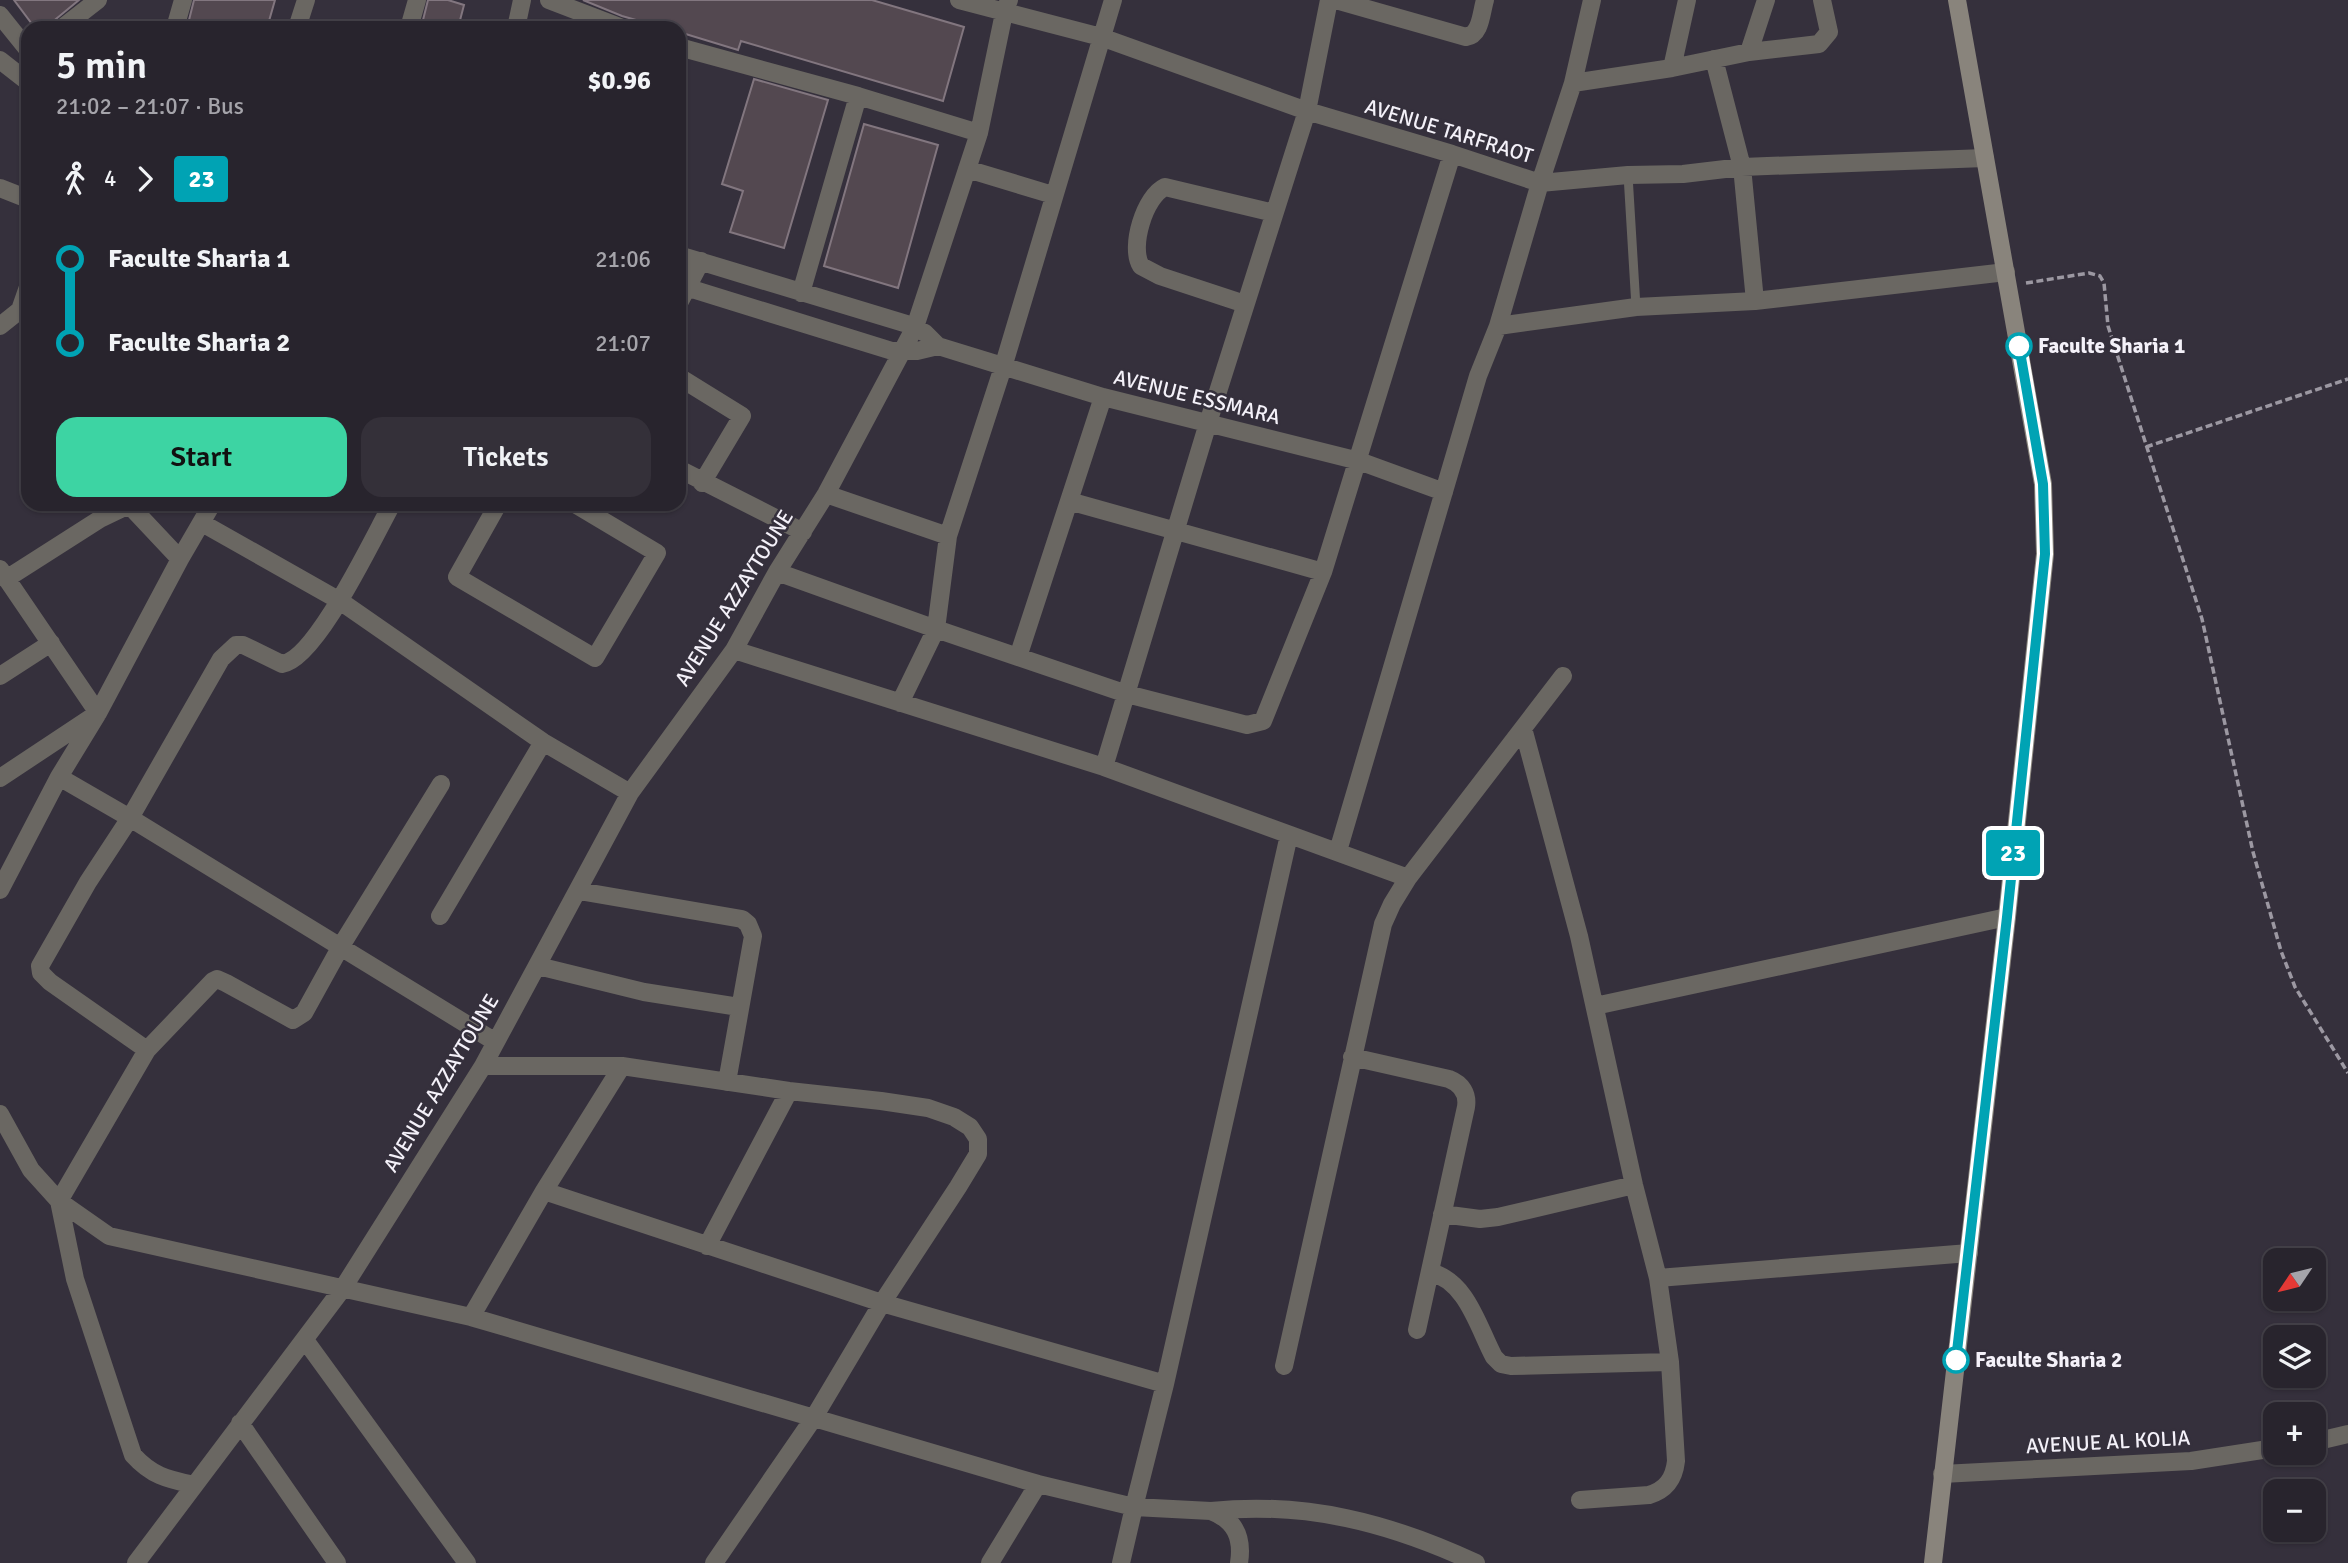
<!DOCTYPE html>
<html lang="en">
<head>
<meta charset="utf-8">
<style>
  body { margin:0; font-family:Signika,sans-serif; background:#343039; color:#f1f3f6; height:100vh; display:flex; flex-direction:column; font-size:26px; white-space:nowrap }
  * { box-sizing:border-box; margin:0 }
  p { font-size:23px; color:#a5a4aa }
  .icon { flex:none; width:38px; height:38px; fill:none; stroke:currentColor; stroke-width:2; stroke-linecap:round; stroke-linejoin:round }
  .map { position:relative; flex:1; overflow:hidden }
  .drawer { position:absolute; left:21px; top:21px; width:665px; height:490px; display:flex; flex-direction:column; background:#28242d; border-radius:21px; box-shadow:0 2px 5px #0004,0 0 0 2px #444149 }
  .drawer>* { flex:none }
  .badge { padding:0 14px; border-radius:5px; font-size:24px; line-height:46px }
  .needle { width:46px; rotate:235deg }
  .tools { position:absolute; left:2263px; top:1248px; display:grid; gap:14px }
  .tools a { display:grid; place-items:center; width:63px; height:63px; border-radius:14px; background:#28242d; box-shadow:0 2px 5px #0004,0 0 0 2px #444149; font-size:35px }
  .map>.badge { position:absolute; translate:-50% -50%; box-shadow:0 0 0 4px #fff }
  .legs { display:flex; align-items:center; gap:10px; height:77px; padding:0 35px; font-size:23px }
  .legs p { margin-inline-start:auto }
  .overview { display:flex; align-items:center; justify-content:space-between; height:119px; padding:0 35px }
  h1 { font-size:38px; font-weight:600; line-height:52px }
  .action { display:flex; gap:14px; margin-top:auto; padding:14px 35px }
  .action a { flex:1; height:80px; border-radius:21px; background:#3dd4a3; color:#111; font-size:28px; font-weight:600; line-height:80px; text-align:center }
  .action a+a { background:#343039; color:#f1f3f6 }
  ul { padding:0 35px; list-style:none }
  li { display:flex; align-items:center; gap:24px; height:84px; font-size:26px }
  li i { display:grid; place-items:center; width:10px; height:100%; margin:0 9px; background:currentColor }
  li i::after { content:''; width:18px; height:18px; margin:-9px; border:5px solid; border-radius:50%; background:#28242d }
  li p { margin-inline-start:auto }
  li:first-child i { background:linear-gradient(#0000 50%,currentColor 0) }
  li:last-child i { background:linear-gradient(currentColor 50%,#0000 0) }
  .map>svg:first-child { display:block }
  .building { fill:#534850; stroke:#82767f; stroke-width:2 }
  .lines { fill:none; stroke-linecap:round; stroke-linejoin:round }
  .path { stroke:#9c98a2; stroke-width:3.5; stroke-dasharray:7 3.5; stroke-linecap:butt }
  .lane { stroke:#6a6762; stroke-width:9 }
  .street { stroke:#6a6762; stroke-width:18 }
  .secondary { stroke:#89847c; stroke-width:18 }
  .line-1-casing { stroke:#fff; stroke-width:16 }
  .line-1 { stroke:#00a3b4; stroke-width:10 }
  .stop-1-dot { fill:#fff; stroke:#00a3b4; stroke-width:3.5 }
  .labels { text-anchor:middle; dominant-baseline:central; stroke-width:5; stroke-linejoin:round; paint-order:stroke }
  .street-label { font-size:21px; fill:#f4f1f9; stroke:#35303c }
  .stop-label { font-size:21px; font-weight:bold; fill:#f4f1f9; stroke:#35303c; text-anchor:start }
</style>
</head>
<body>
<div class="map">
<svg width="2348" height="1563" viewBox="0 0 2348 1563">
  <rect width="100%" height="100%" fill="#35303c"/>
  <!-- building -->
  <path class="building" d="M14,0H79L45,28H35Z
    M194,0H275L267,28H187Z
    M428,0H448L464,5L458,28H421Z
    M583,0H872L964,27L943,101L741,41L738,50L679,32V28H664L622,16Z
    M754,79L828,100L784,248L730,232L743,191L722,184Z
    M864,124L938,145L898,288L824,266Z"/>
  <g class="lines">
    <!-- path -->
    <path class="path" d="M2026,283L2089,273L2100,276L2104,283L2108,326L2202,619L2253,852L2281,951L2295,987L2348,1073
      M2146,447L2348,379"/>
    <!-- lane -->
    <path class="lane" d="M1628,175L1636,307"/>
    <!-- street -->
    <path class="street" d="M549,0L622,28
      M959,0L1101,37L1307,111L1452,154L1540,183L1628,175L1683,174L1742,167L1985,158
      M1336,0L1466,37C1481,35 1481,13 1485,0
      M0,15L28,50
      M62,28L98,0
      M175,28L183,0
      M297,28L306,0
      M409,28L417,0
      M516,28L522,0
      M679,47L858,96L979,133
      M1749,52L1766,0
      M1714,59L1742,167L1755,301
      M0,60L28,82
      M1672,68L1687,0
      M1573,83L1672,68L1749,52L1819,44L1829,32L1822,0
      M967,169L1053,195
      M0,188L28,199
      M679,255L907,324L925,333L938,346L1103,397L1359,461L1444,492
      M679,285L892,351H917L938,346
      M801,293L858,96
      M679,303L701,261
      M1245,304L1160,276L1141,266C1129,247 1145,196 1165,187L1274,213
      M0,326L20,310L28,287
      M1498,326L1636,307L1755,301L2006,272
      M679,377L742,416L702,483
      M679,469L803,532
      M826,494L948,536
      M1069,501L1323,572
      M498,504L457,577L595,658L657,553L575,504
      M202,523L340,601L543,742L630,793
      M0,569L98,713L0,778
      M777,572L936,629L1127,694L1247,725L1263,721L1323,572L1452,154
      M6,579L100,519L125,507L133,509L180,559
      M734,650L1104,767L1408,878
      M1018,657L1103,397
      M0,676L51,643
      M900,703L936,629L948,536L1004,364L1113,0
      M1523,728L1579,936L1634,1185L1658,1278L1670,1362L1676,1461C1674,1479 1666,1490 1649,1495L1580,1500
      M1104,767L1208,423L1307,111L1329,0
      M59,777L130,818L494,1041
      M1338,851L1478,376L1498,326L1540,183L1573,83L1592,0
      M0,890L59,777L98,713L180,559L212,504
      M579,891L742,919L748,924L753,936L727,1082
      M440,916L543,742
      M538,966L644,992L739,1007
      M1595,1006L2007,917
      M147,1050L50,982L41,973L40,966L88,882L130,818L221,659L236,645H243L282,664C316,660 374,536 392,504
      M1352,1057L1449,1079C1462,1084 1468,1094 1466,1107L1417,1330
      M483,1066H622L789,1091L881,1101L928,1108L954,1117L970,1127L978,1139V1154L958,1187L882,1303L813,1419L714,1563
      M0,1114L31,1170L59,1201L109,1236L471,1317L1038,1484L1134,1507L1165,1384L1289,835
      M544,1191L882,1303L1165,1384
      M1442,1214L1480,1219L1498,1217L1634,1185
      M707,1246L789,1091
      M1430,1272C1467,1281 1478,1327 1494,1357L1501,1364L1511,1366L1670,1362
      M1658,1278L1969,1253
      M471,1317L544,1191L622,1066
      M305,1340L467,1563
      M1284,1366L1383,924L1392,904L1408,878L1563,676
      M240,1423L337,1563
      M2314,1442L2348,1434
      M1942,1474L2191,1461L2275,1448
      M194,1485C167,1479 152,1476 133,1455L75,1279L59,1201L147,1050L213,981L217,979L226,983L293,1020L304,1013L341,946L441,784
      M1211,1511C1306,1501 1390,1523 1476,1563
      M136,1563L343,1288L483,1066L630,793L734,650L777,572L826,494L915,327L979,133L1004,13L1009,0
      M990,1563L1038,1484
      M1121,1563L1134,1507L1211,1511C1235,1520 1243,1538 1239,1563"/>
    <!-- secondary -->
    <path class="secondary" d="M1933,1563L2007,917L2045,554L2043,484L1957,0"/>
  </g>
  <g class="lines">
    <defs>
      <path id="line-1" d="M1956,1360L2007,917L2045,554L2043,484L2019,346"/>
    </defs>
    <!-- line-1 casing -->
    <use href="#line-1" class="line-1-casing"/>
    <!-- line-1 -->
    <use href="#line-1" class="line-1"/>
  </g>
  <!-- markers -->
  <g class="stop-1-dot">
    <circle cx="2019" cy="346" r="12"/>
    <circle cx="1956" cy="1360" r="12"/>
  </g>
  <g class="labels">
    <!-- street labels -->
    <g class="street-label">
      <text transform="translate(1449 131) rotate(17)">AVENUE TARFRAOT</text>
      <text transform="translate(1197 397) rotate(14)">AVENUE ESSMARA</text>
      <text transform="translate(734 598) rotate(-58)">AVENUE AZZAYTOUNE</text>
      <text transform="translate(441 1083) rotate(-59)">AVENUE AZZAYTOUNE</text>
      <text transform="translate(2108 1442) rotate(-3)">AVENUE AL KOLIA</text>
    </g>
    <!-- stop labels -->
    <g class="stop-label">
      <text x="2038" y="346">Faculte Sharia 1</text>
      <text x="1975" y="1360">Faculte Sharia 2</text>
    </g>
  </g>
</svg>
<div class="tools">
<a><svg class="needle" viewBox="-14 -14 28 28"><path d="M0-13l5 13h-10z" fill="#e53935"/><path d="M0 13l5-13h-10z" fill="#a5a4aa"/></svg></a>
<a><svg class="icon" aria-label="layers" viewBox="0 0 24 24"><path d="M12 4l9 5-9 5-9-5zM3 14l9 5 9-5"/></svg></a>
<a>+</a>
<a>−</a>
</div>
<b class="badge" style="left:2013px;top:853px;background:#00a3b4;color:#fff">23</b>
<section class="drawer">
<div class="overview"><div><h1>5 min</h1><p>21:02 – 21:07 · Bus</p></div><b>$0.96</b></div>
<div class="legs"><svg class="icon" aria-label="walk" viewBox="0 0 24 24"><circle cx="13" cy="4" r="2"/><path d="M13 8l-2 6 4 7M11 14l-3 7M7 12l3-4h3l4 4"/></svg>4<svg class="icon" aria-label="forward" viewBox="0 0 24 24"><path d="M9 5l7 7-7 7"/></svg><b class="badge" style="background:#00a3b4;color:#fff">23</b></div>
<ul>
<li><i style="color:#00a3b4"></i><b>Faculte Sharia 1</b><p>21:06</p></li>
<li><i style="color:#00a3b4"></i><b>Faculte Sharia 2</b><p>21:07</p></li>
</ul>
<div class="action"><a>Start</a><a>Tickets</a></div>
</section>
</div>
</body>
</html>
